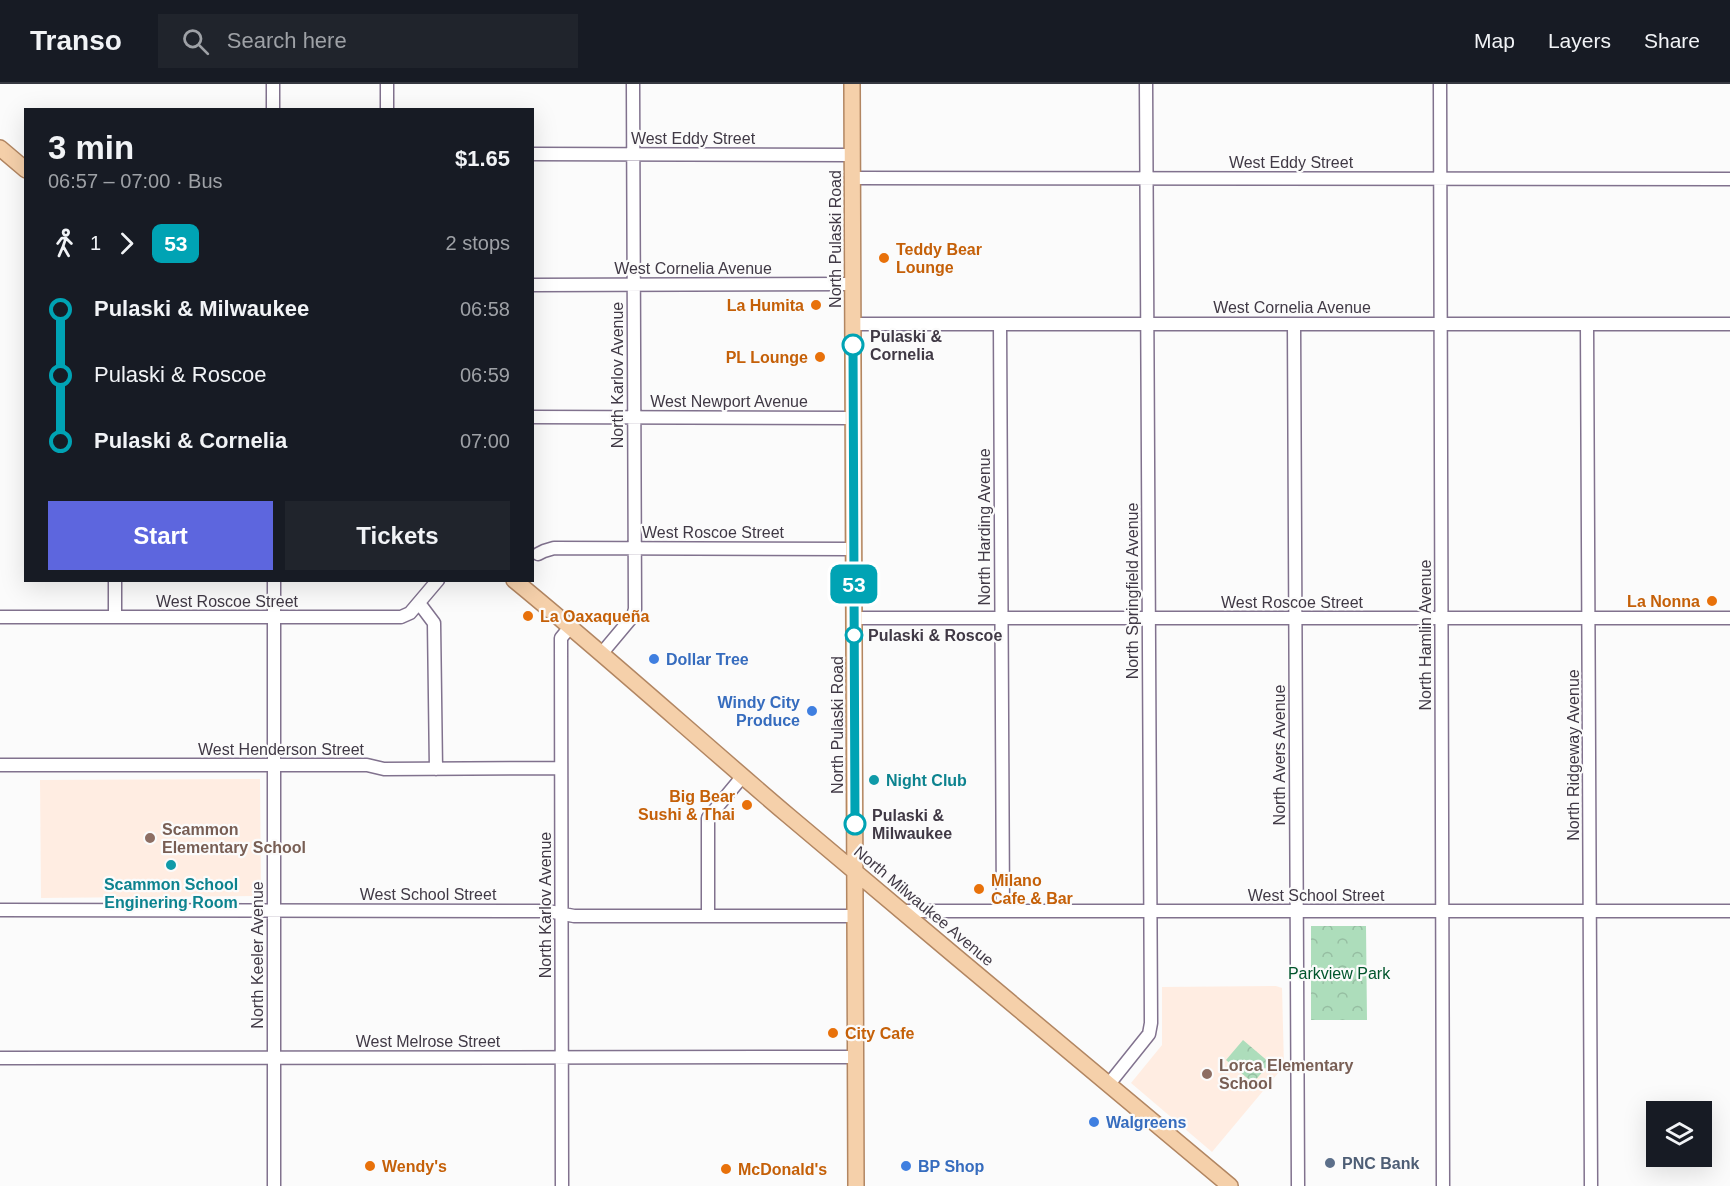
<!DOCTYPE html>
<html lang="en">
<head>
<meta charset="utf-8">
<style>
  body { margin:0; font-family:Helvetica,sans-serif; background:#20242c; color:#f1f3f6; height:100vh; display:flex; flex-direction:column; font-size:22px; white-space:nowrap }
  * { box-sizing:border-box; margin:0 }
  p { font-size:20px; color:#9ea1a6 }
  .icon { flex:none; width:33px; height:33px; fill:none; stroke:currentColor; stroke-width:2; stroke-linecap:round; stroke-linejoin:round }
  .map { position:relative; flex:1; overflow:hidden }
  .sheet { position:absolute; left:24px; top:24px; width:510px; height:474px; display:flex; flex-direction:column; background:#171b24; border-radius:0px; box-shadow:0 6px 24px #0002 }
  .sheet>* { flex:none }
  .badge { padding:0 12px; border-radius:9px; font-size:21px; line-height:39px }
  .buttons { position:absolute; left:1646px; top:1017px; display:grid; gap:12px }
  .buttons a { display:grid; place-items:center; width:66px; height:66px; border-radius:0px; background:#171b24; box-shadow:0 6px 24px #0002; font-size:30px }
  .map>.badge { position:absolute; translate:-50% -50%; box-shadow:0 0 0 3px #fff }
  .legs { display:flex; align-items:center; gap:9px; height:66px; padding:0 24px; font-size:20px }
  .legs p { margin-inline-start:auto }
  .overview { display:flex; align-items:center; justify-content:space-between; height:102px; padding:0 24px }
  h1 { font-size:33px; font-weight:800; line-height:45px }
  .action { display:flex; gap:12px; margin-top:auto; padding:12px 24px }
  .action a { flex:1; height:69px; border-radius:0px; background:#5d66de; color:#fff; font-size:24px; font-weight:800; line-height:69px; text-align:center }
  .action a+a { background:#20242c; color:#f1f3f6 }
  ul { padding:0 24px; list-style:none }
  li { display:flex; align-items:center; gap:21px; height:66px; font-size:22px }
  li i { display:grid; place-items:center; width:9px; height:100%; margin:0 8px; background:currentColor }
  li i::after { content:''; width:15px; height:15px; margin:-8px; border:4px solid; border-radius:50%; background:#171b24 }
  li p { margin-inline-start:auto }
  li:first-child i { background:linear-gradient(#0000 50%,currentColor 0) }
  li:last-child i { background:linear-gradient(currentColor 50%,#0000 0) }
  header { display:flex; align-items:center; gap:36px; box-sizing:border-box; height:84px; padding:0 30px; background:#171b24; border-bottom:2px solid #363941 }
  header strong { font-size:28px }
  nav { display:flex; gap:33px; margin-inline-start:auto; font-size:21px }
  .search { width:420px; height:54px; background:#20242c; display:flex; align-items:center; gap:15px; box-sizing:border-box; padding:0 21px; border-radius:0px; color:#9ea1a6; font-size:22px }
  .map>svg:first-child { display:block }
  .education { fill:#ffede2 }
  .park { fill:url(#park-crowns) }
  .lines { fill:none; stroke-linecap:round; stroke-linejoin:round }
  .minor-casing { stroke:#81728e; stroke-width:15 }
  .major-casing { stroke:#b28662; stroke-width:18 }
  .minor { stroke:#fff; stroke-width:12 }
  .major { stroke:#f5d0aa; stroke-width:15 }
  .line-1-casing { stroke:#fff; stroke-width:14 }
  .line-1 { stroke:#00a3b4; stroke-width:9 }
  .food-dot { fill:#e8710a; stroke:#fbfbfb; stroke-width:2 }
  .stop-1-dot { fill:#fff; stroke:#00a3b4; stroke-width:3 }
  .shop-dot { fill:#3f7fe0; stroke:#fbfbfb; stroke-width:2 }
  .culture-dot { fill:#0f9aa8; stroke:#fbfbfb; stroke-width:2 }
  .education-dot { fill:#8d6e63; stroke:#fbfbfb; stroke-width:2 }
  .service-dot { fill:#5c6f8a; stroke:#fbfbfb; stroke-width:2 }
  .labels { text-anchor:middle; dominant-baseline:central; stroke-width:4.5; stroke-linejoin:round; paint-order:stroke }
  .street-label { font-size:16px; fill:#403945; stroke:#fbfbfb }
  .food-label { font-size:16px; font-weight:bold; fill:#c56008; stroke:#fbfbfb; text-anchor:start }
  .stop-label { font-size:16px; font-weight:bold; fill:#403945; stroke:#fbfbfb; text-anchor:start }
  .shop-label { font-size:16px; font-weight:bold; fill:#366cbe; stroke:#fbfbfb; text-anchor:start }
  .culture-label { font-size:16px; font-weight:bold; fill:#0d838f; stroke:#fbfbfb; text-anchor:start }
  .education-label { font-size:16px; font-weight:bold; fill:#785e54; stroke:#fbfbfb; text-anchor:start }
  .park-label { font-size:16px; fill:#01552c; stroke:#fbfbfb }
  .service-label { font-size:16px; font-weight:bold; fill:#4e5e75; stroke:#fbfbfb; text-anchor:start }
</style>
</head>
<body>
<header>
<strong>Transo</strong>
<div class="search"><svg class="icon" aria-label="search" viewBox="0 0 24 24"><circle cx="10" cy="10" r="6"/><path d="M15 15l6 6"/></svg>Search here</div>
<nav><a>Map</a><a>Layers</a><a>Share</a></nav>
</header>
<div class="map">
<svg width="1730" height="1102" viewBox="0 0 1730 1102">
  <defs>
    <pattern id="park-crowns" width="20" height="18" patternUnits="userSpaceOnUse" patternTransform="scale(1.5)"><rect width="20" height="18" fill="#adddbb"/><path d="M2 6a3 3 0 1 1 6 0M12 15a3 3 0 1 1 6 0" fill="none" stroke="#96bea2"/></pattern>
  </defs>
  <rect width="100%" height="100%" fill="#fbfbfb"/>
  <!-- education -->
  <path class="education" d="M260,695L261,812L41,814L40,696Z
    M1276,902L1282,904L1284,982L1212,1068L1131,999L1162,961V903Z"/>
  <!-- park -->
  <path class="park" d="M1311,842H1366L1367,936H1311Z
    M1243,956L1270,979L1253,999L1226,976Z"/>
  <g class="lines">
    <defs>
      <path id="minor" d="M273,0V26
        M387,0V26
        M1440,0L1443,1102
        M532,70L853,71
        M853,94L1730,95
        M532,201L853,200
        M853,240H1730
        M1000,240L1003,827
        M1294,240L1298,1102
        M1587,240L1591,1102
        M532,333L854,334
        M538,470L544,467L554,464L854,465
        M274,496V1102
        M419,519L434,539L436,685
        M0,533H401L410,529L438,496
        M115,533V496
        M854,534H1730
        M602,569L633,532L635,525L633,0
        M0,681H367L384,685L561,684
        M0,826L548,827L574,832H855
        M902,827H1730
        M708,832V734L742,693
        M0,974L856,973
        M1109,1000L1149,950L1151,939L1146,0
        M562,1102L561,554L570,543"/>
      <path id="major" d="M852,0L856,1102
        M0,64L26,86
        M514,496C608,573 697,654 790,733C936,857 1083,978 1230,1102"/>
    </defs>
    <!-- minor casing -->
    <use href="#minor" class="minor-casing"/>
    <!-- major casing -->
    <use href="#major" class="major-casing"/>
    <!-- minor -->
    <use href="#minor" class="minor"/>
    <!-- major -->
    <use href="#major" class="major"/>
  </g>
  <g class="lines">
    <defs>
      <path id="line-1" d="M853,261L855,740"/>
    </defs>
    <!-- line-1 casing -->
    <use href="#line-1" class="line-1-casing"/>
    <!-- line-1 -->
    <use href="#line-1" class="line-1"/>
  </g>
  <!-- markers -->
  <g class="food-dot">
    <circle cx="884" cy="174" r="6"/>
    <circle cx="816" cy="221" r="6"/>
    <circle cx="820" cy="273" r="6"/>
    <circle cx="1712" cy="517" r="6"/>
    <circle cx="528" cy="532" r="6"/>
    <circle cx="747" cy="721" r="6"/>
    <circle cx="979" cy="805" r="6"/>
    <circle cx="833" cy="949" r="6"/>
    <circle cx="370" cy="1082" r="6"/>
    <circle cx="726" cy="1085" r="6"/>
  </g>
  <g class="stop-1-dot">
    <circle cx="853" cy="261" r="10"/>
    <circle cx="854" cy="551" r="8"/>
    <circle cx="855" cy="740" r="10"/>
  </g>
  <g class="shop-dot">
    <circle cx="654" cy="575" r="6"/>
    <circle cx="812" cy="627" r="6"/>
    <circle cx="1094" cy="1038" r="6"/>
    <circle cx="906" cy="1082" r="6"/>
  </g>
  <g class="culture-dot">
    <circle cx="874" cy="696" r="6"/>
    <circle cx="171" cy="781" r="6"/>
  </g>
  <g class="education-dot">
    <circle cx="150" cy="754" r="6"/>
    <circle cx="1207" cy="990" r="6"/>
  </g>
  <circle class="service-dot" cx="1330" cy="1079" r="6"/>
  <g class="labels">
    <!-- street labels -->
    <g class="street-label">
      <text x="693" y="54">West Eddy Street</text>
      <text x="1291" y="78">West Eddy Street</text>
      <text transform="translate(835 155) rotate(-90)">North Pulaski Road</text>
      <text x="693" y="184">West Cornelia Avenue</text>
      <text x="1292" y="223">West Cornelia Avenue</text>
      <text transform="translate(617 291) rotate(-90)">North Karlov Avenue</text>
      <text x="729" y="317">West Newport Avenue</text>
      <text transform="translate(984 443) rotate(-90)">North Harding Avenue</text>
      <text x="713" y="448">West Roscoe Street</text>
      <text transform="translate(1132 507) rotate(-90)">North Springfield Avenue</text>
      <text x="227" y="517">West Roscoe Street</text>
      <text x="1292" y="518">West Roscoe Street</text>
      <text transform="translate(1425 551) rotate(-90)">North Hamlin Avenue</text>
      <text transform="translate(837 641) rotate(-90)">North Pulaski Road</text>
      <text x="281" y="665">West Henderson Street</text>
      <text transform="translate(1279 671) rotate(-90)">North Avers Avenue</text>
      <text transform="translate(1573 671) rotate(-90)">North Ridgeway Avenue</text>
      <text x="428" y="810">West School Street</text>
      <text x="1316" y="811">West School Street</text>
      <text transform="translate(545 821) rotate(-90)">North Karlov Avenue</text>
      <text transform="translate(924 822) rotate(40)">North Milwaukee Avenue</text>
      <text transform="translate(257 871) rotate(-90)">North Keeler Avenue</text>
      <text x="428" y="957">West Melrose Street</text>
    </g>
    <!-- food labels -->
    <g class="food-label">
      <text x="896" y="165">Teddy Bear<tspan x="896" dy="18">Lounge</tspan></text>
      <text x="804" y="221" text-anchor="end">La Humita</text>
      <text x="808" y="273" text-anchor="end">PL Lounge</text>
      <text x="1700" y="517" text-anchor="end">La Nonna</text>
      <text x="540" y="532">La Oaxaqueña</text>
      <text x="735" y="712" text-anchor="end">Big Bear<tspan x="735" dy="18">Sushi &amp; Thai</tspan></text>
      <text x="991" y="796">Milano<tspan x="991" dy="18">Cafe &amp; Bar</tspan></text>
      <text x="845" y="949">City Cafe</text>
      <text x="382" y="1082">Wendy's</text>
      <text x="738" y="1085">McDonald's</text>
    </g>
    <!-- stop labels -->
    <g class="stop-label">
      <text x="870" y="252">Pulaski &amp;<tspan x="870" dy="18">Cornelia</tspan></text>
      <text x="868" y="551">Pulaski &amp; Roscoe</text>
      <text x="872" y="731">Pulaski &amp;<tspan x="872" dy="18">Milwaukee</tspan></text>
    </g>
    <!-- shop labels -->
    <g class="shop-label">
      <text x="666" y="575">Dollar Tree</text>
      <text x="800" y="618" text-anchor="end">Windy City<tspan x="800" dy="18">Produce</tspan></text>
      <text x="1106" y="1038">Walgreens</text>
      <text x="918" y="1082">BP Shop</text>
    </g>
    <!-- culture labels -->
    <g class="culture-label">
      <text x="886" y="696">Night Club</text>
      <text x="171" y="800" text-anchor="middle">Scammon School<tspan x="171" dy="18">Enginering Room</tspan></text>
    </g>
    <!-- education labels -->
    <g class="education-label">
      <text x="162" y="745">Scammon<tspan x="162" dy="18">Elementary School</tspan></text>
      <text x="1219" y="981">Lorca Elementary<tspan x="1219" dy="18">School</tspan></text>
    </g>
    <!-- park labels -->
    <g class="park-label">
      <text x="1339" y="889">Parkview Park</text>
    </g>
    <!-- service labels -->
    <g class="service-label">
      <text x="1342" y="1079">PNC Bank</text>
    </g>
  </g>
</svg>
<div class="buttons">
<a><svg class="icon" aria-label="layers" viewBox="0 0 24 24"><path d="M12 4l9 5-9 5-9-5zM3 14l9 5 9-5"/></svg></a>
</div>
<b class="badge" style="left:854px;top:500px;background:#00a3b4;color:#fff">53</b>
<section class="sheet">
<div class="overview"><div><h1>3 min</h1><p>06:57 – 07:00 · Bus</p></div><b>$1.65</b></div>
<div class="legs"><svg class="icon" aria-label="walk" viewBox="0 0 24 24"><circle cx="13" cy="4" r="2"/><path d="M13 8l-2 6 4 7M11 14l-3 7M7 12l3-4h3l4 4"/></svg>1<svg class="icon" aria-label="forward" viewBox="0 0 24 24"><path d="M9 5l7 7-7 7"/></svg><b class="badge" style="background:#00a3b4;color:#fff">53</b><p>2 stops</p></div>
<ul>
<li><i style="color:#00a3b4"></i><b>Pulaski &amp; Milwaukee</b><p>06:58</p></li>
<li><i style="color:#00a3b4"></i><span>Pulaski &amp; Roscoe</span><p>06:59</p></li>
<li><i style="color:#00a3b4"></i><b>Pulaski &amp; Cornelia</b><p>07:00</p></li>
</ul>
<div class="action"><a>Start</a><a>Tickets</a></div>
</section>
</div>
</body>
</html>
